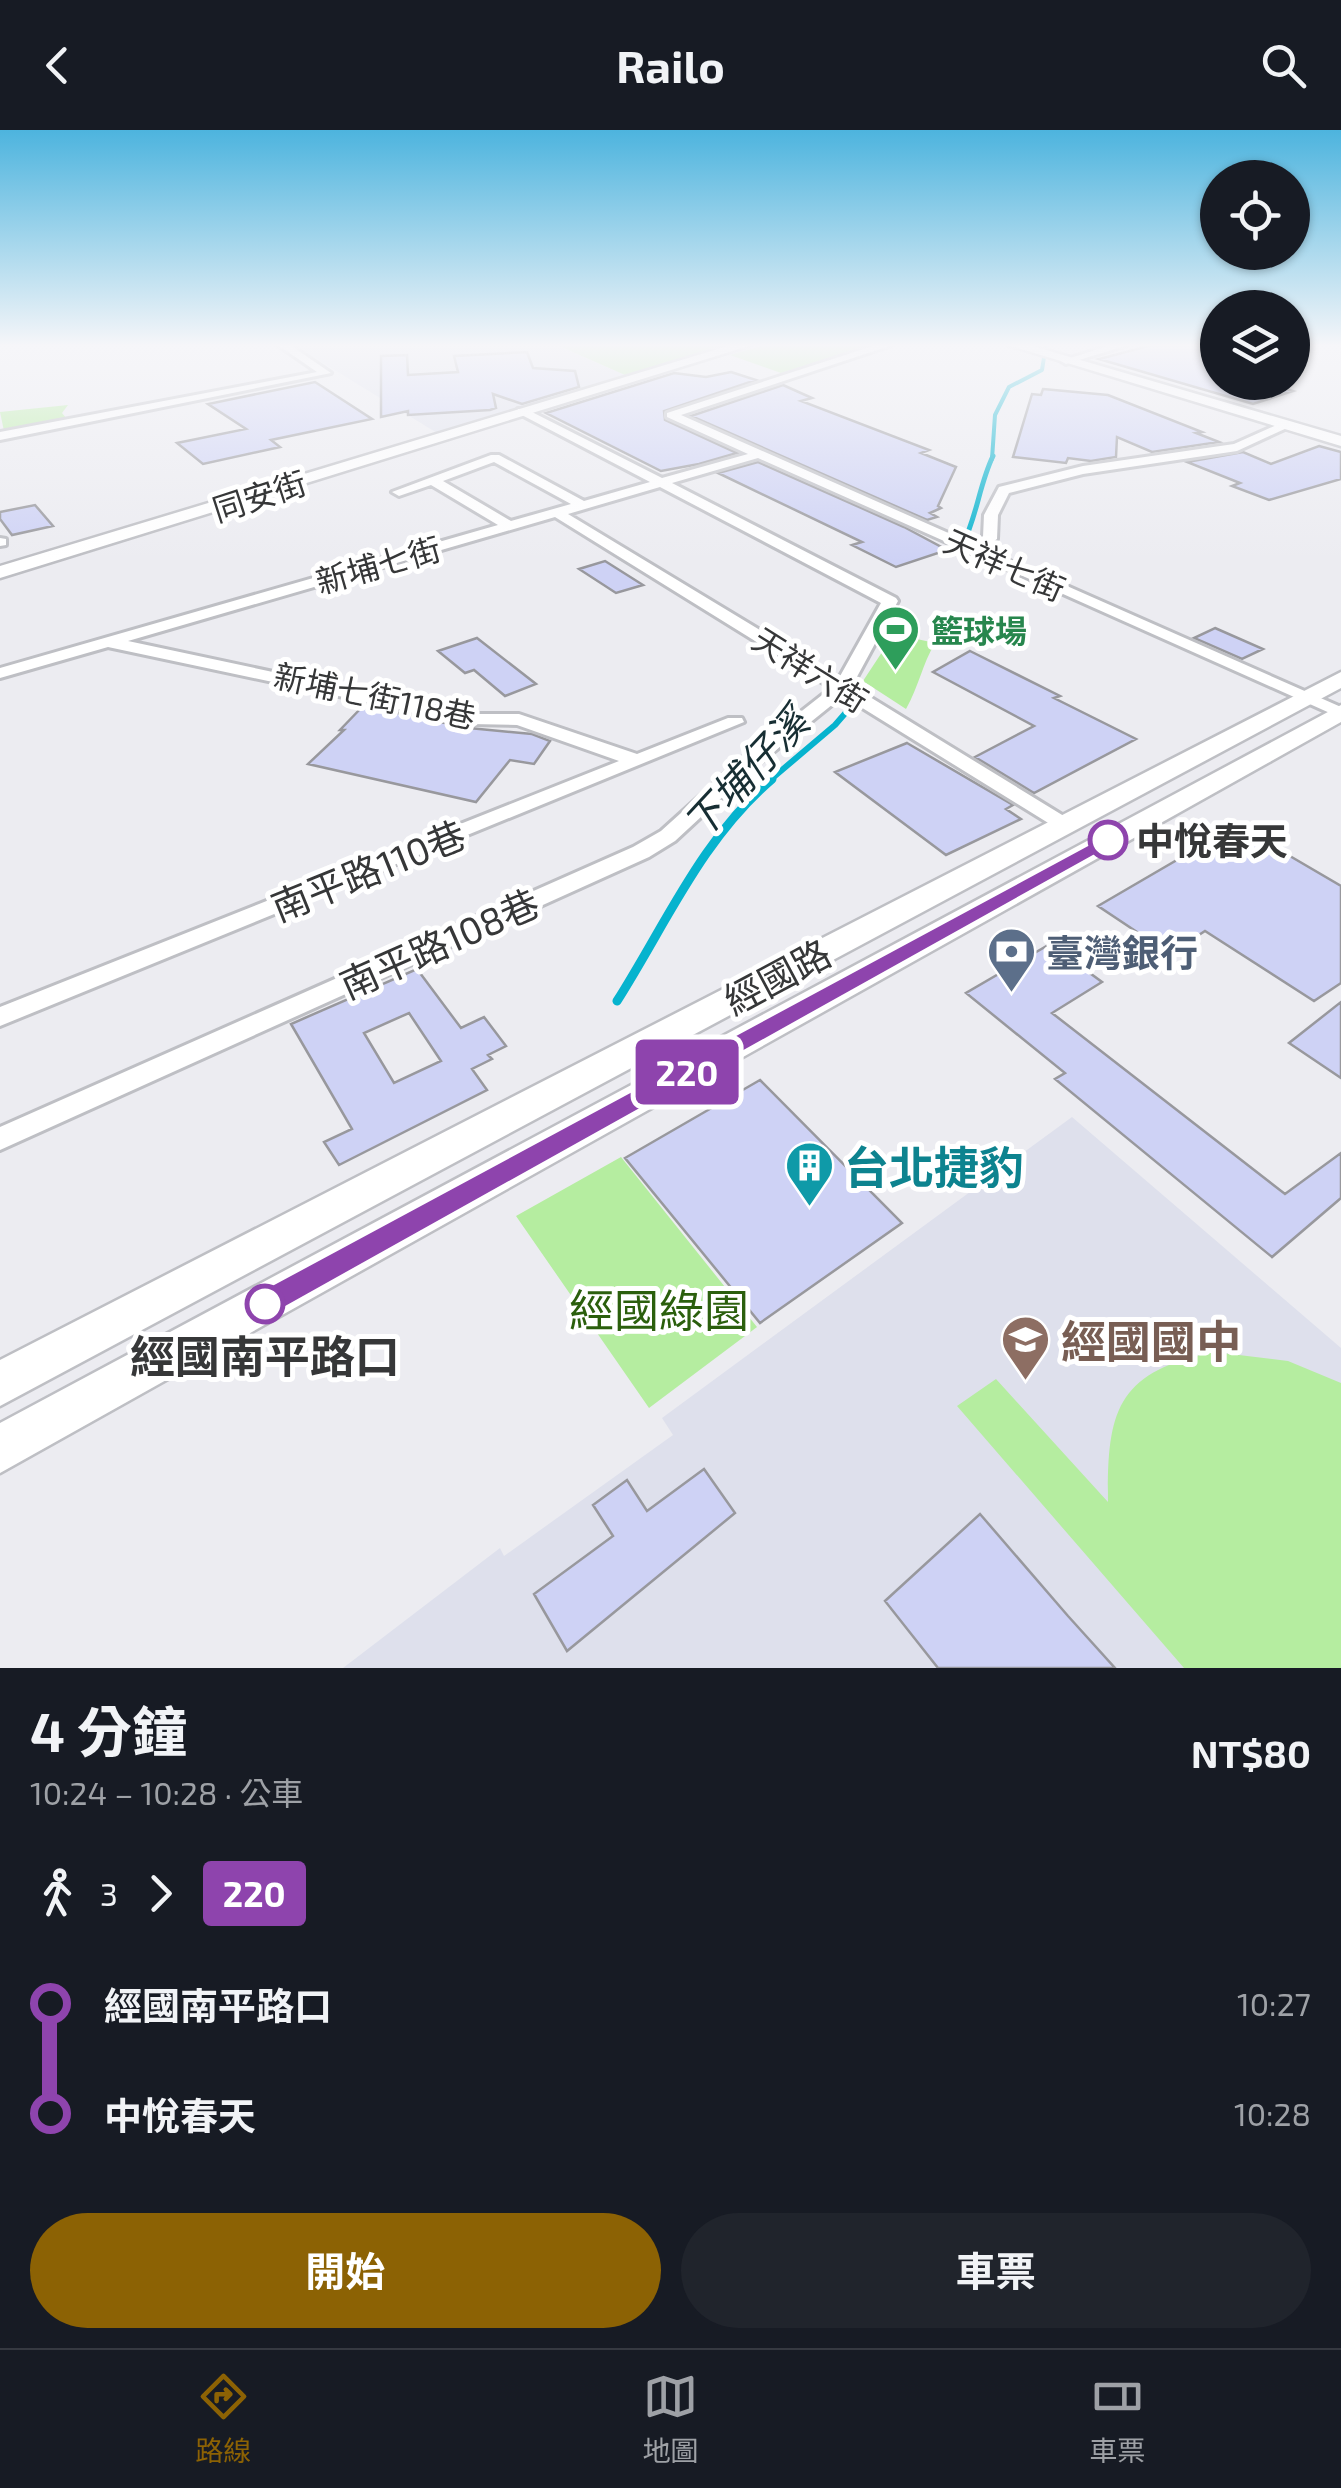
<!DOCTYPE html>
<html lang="zh-TW">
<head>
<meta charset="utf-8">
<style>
  body { margin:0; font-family:"Exo 2","Noto Sans TC",sans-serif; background:#20242c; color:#f1f3f6; height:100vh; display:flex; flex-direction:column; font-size:38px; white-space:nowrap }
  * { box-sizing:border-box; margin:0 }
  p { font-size:32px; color:#9ea1a6 }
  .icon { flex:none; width:55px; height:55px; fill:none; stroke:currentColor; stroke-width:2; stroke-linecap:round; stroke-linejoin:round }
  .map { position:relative; height:1538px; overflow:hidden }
  .panel { display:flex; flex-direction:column; background:#171b24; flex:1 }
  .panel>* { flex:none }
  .badge { padding:0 20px; border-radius:8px; font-size:35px; line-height:65px }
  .buttons { position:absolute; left:1200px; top:30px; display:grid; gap:20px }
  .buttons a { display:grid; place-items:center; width:110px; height:110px; border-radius:50%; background:#171b24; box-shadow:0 2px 8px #0004; font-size:50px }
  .map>.badge { position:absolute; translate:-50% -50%; box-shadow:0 0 0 5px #fff }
  .legs { display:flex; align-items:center; gap:15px; height:110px; padding:0 30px; font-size:32px }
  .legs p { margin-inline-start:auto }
  .overview { display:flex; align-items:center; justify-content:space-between; height:170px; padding:0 30px }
  h1 { font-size:55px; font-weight:700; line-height:75px }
  .cta { display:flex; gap:20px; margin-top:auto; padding:20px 30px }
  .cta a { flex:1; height:115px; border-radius:60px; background:#8c6204; color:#fff; font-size:40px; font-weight:700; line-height:115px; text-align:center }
  .cta a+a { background:#20242c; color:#f1f3f6 }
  ul { padding:0 30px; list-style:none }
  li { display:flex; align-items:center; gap:35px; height:110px; font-size:38px }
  li i { display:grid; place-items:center; width:15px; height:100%; margin:0 12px; background:currentColor }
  li i::after { content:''; width:25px; height:25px; margin:-12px; border:8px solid; border-radius:50%; background:#171b24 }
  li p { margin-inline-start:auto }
  li:first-child i { background:linear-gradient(#0000 50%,currentColor 0) }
  li:last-child i { background:linear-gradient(currentColor 50%,#0000 0) }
  header { display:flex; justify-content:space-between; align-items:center; height:130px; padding:0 30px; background:#171b24; font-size:45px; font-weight:700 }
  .tabs { display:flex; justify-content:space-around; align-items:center; height:140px; border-top:2px solid #363941; background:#171b24; font-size:28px; color:#9ea1a6 }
  .tabs a { display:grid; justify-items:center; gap:5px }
  .tabs .current { color:#8c6204 }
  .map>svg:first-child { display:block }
  .built { fill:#dee0ec }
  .green { fill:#b5eda0 }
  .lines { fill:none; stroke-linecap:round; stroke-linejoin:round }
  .stream-far3 { stroke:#06b3ce; stroke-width:4 }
  .stream-far2 { stroke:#06b3ce; stroke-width:5 }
  .stream-far1 { stroke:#06b3ce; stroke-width:6 }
  .stream { stroke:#06b3ce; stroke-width:9 }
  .building { fill:#ced2f5; stroke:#98989d; stroke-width:2.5; fill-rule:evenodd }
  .minor-casing { stroke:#bebfc4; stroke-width:6 }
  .tertiary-casing { stroke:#bebfc4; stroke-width:5 }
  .minor { fill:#fff; fill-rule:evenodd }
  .tertiary { fill:#fff; fill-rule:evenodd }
  .line-1 { fill:#8e44ad; stroke:#fff; stroke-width:2.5 }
  .stop-1-dot { fill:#fff; stroke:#8e44ad; stroke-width:5 }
  .labels { text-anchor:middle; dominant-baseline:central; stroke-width:10; stroke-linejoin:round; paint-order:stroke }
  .far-street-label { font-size:32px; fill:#363738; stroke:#fff }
  .far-leisure-label { font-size:32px; font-weight:bold; fill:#27864d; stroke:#fff; text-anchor:start }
  .stop-label { font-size:38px; font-weight:bold; fill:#363738; stroke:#fff; text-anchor:start }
  .street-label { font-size:38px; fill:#363738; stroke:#fff }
  .service-label { font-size:38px; font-weight:bold; fill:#4e5e75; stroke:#fff; text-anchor:start }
  .water-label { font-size:40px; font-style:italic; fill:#172e33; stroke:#fff }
  .near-culture-label { font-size:45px; font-weight:bold; fill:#0d838f; stroke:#fff; text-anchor:start }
  .near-park-label { font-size:45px; fill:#2b5f0d; stroke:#fff }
  .near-education-label { font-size:45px; font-weight:bold; fill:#785e54; stroke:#fff; text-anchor:start }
  .near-stop-label { font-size:45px; font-weight:bold; fill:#363738; stroke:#fff }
</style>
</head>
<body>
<header><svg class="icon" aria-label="back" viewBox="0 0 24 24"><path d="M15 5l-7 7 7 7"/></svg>Railo<svg class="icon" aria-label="search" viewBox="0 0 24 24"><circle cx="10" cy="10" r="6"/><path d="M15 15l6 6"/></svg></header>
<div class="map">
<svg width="1341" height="1538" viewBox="0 0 1341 1538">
  <rect width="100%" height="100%" fill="#ececf1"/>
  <!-- built -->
  <path class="built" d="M294,215H555L625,245L437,303Z
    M1072,987L1341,1218V1538H343L500,1418L504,1426L673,1305L662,1288Z"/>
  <!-- green -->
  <path class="green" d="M557,215H733L625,245Z
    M764,215H870L781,243L730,225Z
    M68,275L62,283L67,289L4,301L0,282Z
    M894,504L935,513C922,535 919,556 906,579L863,551Z
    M621,1027L757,1197L649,1278L516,1086Z
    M1214,1222L1288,1231L1341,1253V1538H1184L957,1276L996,1249L1108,1372C1107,1280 1117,1242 1214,1222Z"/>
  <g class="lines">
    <!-- stream-far3 -->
    <path class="stream-far3" d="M992,329L995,285L1009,257L1042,240L1046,215"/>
    <!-- stream-far2 -->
    <path class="stream-far2" d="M962,416C977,387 979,355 993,326"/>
    <!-- stream-far1 -->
    <path class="stream-far1" d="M769,651L835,595L862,564"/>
    <!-- stream -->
    <path class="stream" d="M617,871C666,794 701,710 772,649"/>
  </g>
  <!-- building -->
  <path class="building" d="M1152,215H1218V252H1263L1293,261L1253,274L1099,229Z
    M527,222L533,238L575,241L579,257L522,274L493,264L496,278L490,280L408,285V281L381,287V226L407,225L408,245L458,242L454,226Z
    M731,242L756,250L664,281L665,290L737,323L699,334L661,341L546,283L674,243L706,247Z
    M315,252L372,289L271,310L280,317L203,334L177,313L246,299L208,274Z
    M783,255L812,268L801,271L929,320L921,323L956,337L938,376L941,378L930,383L937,387L927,390L691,286Z
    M1043,259L1108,265L1202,302L1196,303L1219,312L1152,322L1117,307L1116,327L1091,331L1068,328L1066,333L1013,327L1032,264L1041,265Z
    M1319,316L1341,322V349L1269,370L1232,356L1240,353L1187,332L1243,322L1271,334Z
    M758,332L904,397L947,420L896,437L852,415L862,412L718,343Z
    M35,375L53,396L12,405L0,389V382Z
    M605,431L643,455L616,463L579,439Z
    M1215,498L1263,519L1242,529L1194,508Z
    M477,508L536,554L505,566L474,540L465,543L438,521Z
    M970,521L1060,566L1054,568L1136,609L1034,663L975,627L1034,596L933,542Z
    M363,576L469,598L532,604L550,611L534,634L510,630L476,672L308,634L344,600H340Z
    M907,613L1013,675L1006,679L1021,689L946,725L835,642Z
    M1237,695L1341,756V853L1314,871L1205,801L1185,814L1173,807L1158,816L1098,776Z
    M1050,814L1102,852L1052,883L1285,1064L1341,1023V1068L1272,1127L1055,949L1065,943L966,863Z
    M417,839L461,898L484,887L506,916L488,925L492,929L472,939L487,960L339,1035L324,1012L352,999L291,894ZM409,883L441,931L394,953L364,903Z
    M1341,872V948L1289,913Z
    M760,950L902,1093L760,1193L625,1028Z
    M704,1339L735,1383L567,1521L534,1464L613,1406L593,1375L627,1350L647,1381Z
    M980,1384L1068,1486L1115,1538H938L885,1471Z"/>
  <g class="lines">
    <defs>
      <path id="minor" d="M278,215H290L331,243L0,310V302L317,242Z
        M876,215H892L681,285L971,413L983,407L984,385L999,357L1083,336L1234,314L1281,293H1289V297L1237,321L1083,344L1009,363L998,385L997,409L983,419L1341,577V588L758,328L672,353L896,468L898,471L852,556L1072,691L1075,695L1072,699H1058L843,566L756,636L675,711L649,727L0,1020V997L633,717L661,701L742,628L831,558L555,387L128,511L470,584H519L637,624L728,588H742L744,592L0,896V877L619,631L517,595L470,594L108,517L0,548V538L498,395L431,355L399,366L392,362L491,325H499L584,371L650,352L518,283V279H526L662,348L748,324L667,287V283ZM494,332L571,374L511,391L443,351ZM660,357L881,473L839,548L568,384Z
        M1111,215H1128L1066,234L1061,231Z
        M0,408L6,409V415L0,416Z"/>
      <path id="tertiary" d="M731,215H752L0,448V436Z
        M1008,215H1029L1341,306V316Z
        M1341,542V558L0,1276V1230Z
        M1341,575V592L0,1343V1293Z"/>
    </defs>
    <!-- minor casing -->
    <use href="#minor" class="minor-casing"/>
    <!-- tertiary casing -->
    <use href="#tertiary" class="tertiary-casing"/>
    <!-- minor -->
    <use href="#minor" class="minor"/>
    <!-- tertiary -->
    <use href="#tertiary" class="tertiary"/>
  </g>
  <!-- sky -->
  <linearGradient id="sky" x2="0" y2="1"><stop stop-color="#4db4de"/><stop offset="0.5" stop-color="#f6f6f9"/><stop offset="1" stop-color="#f6f6f9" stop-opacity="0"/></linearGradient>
  <rect width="1341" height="431" fill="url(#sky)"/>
  <!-- line-1 -->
  <path class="line-1" d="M1108,704L1117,710L1115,714L275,1183L265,1186L255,1183L251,1174L255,1164Z"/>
  <!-- icons -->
  <defs>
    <symbol id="stadium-pin" viewBox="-11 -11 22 30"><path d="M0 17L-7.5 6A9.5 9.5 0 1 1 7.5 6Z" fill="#2e9e5b" stroke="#fff"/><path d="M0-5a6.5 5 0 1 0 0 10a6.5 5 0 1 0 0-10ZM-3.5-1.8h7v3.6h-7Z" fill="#fff"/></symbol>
    <symbol id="bank-pin" viewBox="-11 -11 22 30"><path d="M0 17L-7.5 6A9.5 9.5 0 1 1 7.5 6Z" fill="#5c6f8a" stroke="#fff"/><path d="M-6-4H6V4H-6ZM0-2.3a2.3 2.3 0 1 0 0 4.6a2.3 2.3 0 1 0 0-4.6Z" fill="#fff"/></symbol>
    <symbol id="building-pin" viewBox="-11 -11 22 30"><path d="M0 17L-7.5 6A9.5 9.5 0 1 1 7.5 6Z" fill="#0f9aa8" stroke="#fff"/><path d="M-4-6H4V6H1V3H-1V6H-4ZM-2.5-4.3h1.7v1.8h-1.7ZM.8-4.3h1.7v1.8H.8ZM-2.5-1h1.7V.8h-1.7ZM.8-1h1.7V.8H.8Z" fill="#fff"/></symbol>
    <symbol id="school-pin" viewBox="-11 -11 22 30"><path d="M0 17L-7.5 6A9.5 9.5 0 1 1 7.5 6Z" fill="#8d6e63" stroke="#fff"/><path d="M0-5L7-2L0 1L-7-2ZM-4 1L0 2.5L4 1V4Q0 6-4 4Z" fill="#fff"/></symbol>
  </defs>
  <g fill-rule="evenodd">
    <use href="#stadium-pin" x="868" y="472" width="55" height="75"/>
    <use href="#bank-pin" x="984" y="794" width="55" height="75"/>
    <use href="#building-pin" x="782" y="1008" width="55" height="75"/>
    <use href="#school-pin" x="998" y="1182" width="55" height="75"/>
  </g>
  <!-- markers -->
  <g class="stop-1-dot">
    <circle cx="1108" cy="710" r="18"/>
    <circle cx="265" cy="1174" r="18"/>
  </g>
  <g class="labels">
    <!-- far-street labels -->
    <g class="far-street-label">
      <text transform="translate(259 365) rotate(-18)">同安街</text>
      <text transform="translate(378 434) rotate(-16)">新埔七街</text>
      <text transform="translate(1005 434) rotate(24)">天祥七街</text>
      <text transform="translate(811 539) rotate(32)">天祥六街</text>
      <text transform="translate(375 565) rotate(12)">新埔七街118巷</text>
    </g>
    <!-- far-leisure labels -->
    <g class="far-leisure-label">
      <text x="931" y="500">籃球場</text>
    </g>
    <!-- stop labels -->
    <g class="stop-label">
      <text x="1136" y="710">中悅春天</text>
    </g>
    <!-- street labels -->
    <g class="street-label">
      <text transform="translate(368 740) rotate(-22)">南平路110巷</text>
      <text transform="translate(439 813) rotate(-24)">南平路108巷</text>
      <text transform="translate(777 846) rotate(-28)">經國路</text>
    </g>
    <!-- service labels -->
    <g class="service-label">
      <text x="1046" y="822">臺灣銀行</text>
    </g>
    <!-- water labels -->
    <g class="water-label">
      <text transform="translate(745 642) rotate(-47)">下埔仔溪</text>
    </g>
    <!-- near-culture labels -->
    <g class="near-culture-label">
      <text x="844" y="1036">台北捷豹</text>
    </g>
    <!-- near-park labels -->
    <g class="near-park-label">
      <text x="659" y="1179">經國綠園</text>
    </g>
    <!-- near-education labels -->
    <g class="near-education-label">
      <text x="1061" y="1210">經國國中</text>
    </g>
    <!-- near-stop labels -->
    <g class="near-stop-label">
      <text x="265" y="1225">經國南平路口</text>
    </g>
  </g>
</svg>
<div class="buttons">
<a><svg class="icon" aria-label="locate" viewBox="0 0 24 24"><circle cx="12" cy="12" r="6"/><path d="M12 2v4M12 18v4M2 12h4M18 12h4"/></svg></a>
<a><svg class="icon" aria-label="layers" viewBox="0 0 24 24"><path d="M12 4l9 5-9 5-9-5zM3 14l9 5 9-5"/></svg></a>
</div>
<b class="badge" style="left:687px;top:942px;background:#8e44ad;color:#fff">220</b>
</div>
<section class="panel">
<div class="overview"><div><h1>4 分鐘</h1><p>10:24 – 10:28 · 公車</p></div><b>NT$80</b></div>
<div class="legs"><svg class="icon" aria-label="walk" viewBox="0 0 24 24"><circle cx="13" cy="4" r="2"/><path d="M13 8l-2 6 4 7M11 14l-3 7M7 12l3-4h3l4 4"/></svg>3<svg class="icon" aria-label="forward" viewBox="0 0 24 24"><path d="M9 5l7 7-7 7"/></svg><b class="badge" style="background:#8e44ad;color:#fff">220</b></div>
<ul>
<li><i style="color:#8e44ad"></i><b>經國南平路口</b><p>10:27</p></li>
<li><i style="color:#8e44ad"></i><b>中悅春天</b><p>10:28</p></li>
</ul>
<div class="cta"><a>開始</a><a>車票</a></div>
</section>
<nav class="tabs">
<a class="current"><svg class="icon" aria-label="directions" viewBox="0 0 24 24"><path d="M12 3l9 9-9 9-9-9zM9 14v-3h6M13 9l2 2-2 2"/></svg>路線</a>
<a><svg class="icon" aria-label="map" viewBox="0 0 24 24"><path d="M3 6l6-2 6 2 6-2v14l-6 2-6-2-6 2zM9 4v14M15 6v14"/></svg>地圖</a>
<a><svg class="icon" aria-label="tickets" viewBox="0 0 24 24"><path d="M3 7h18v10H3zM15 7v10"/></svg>車票</a>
</nav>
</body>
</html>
